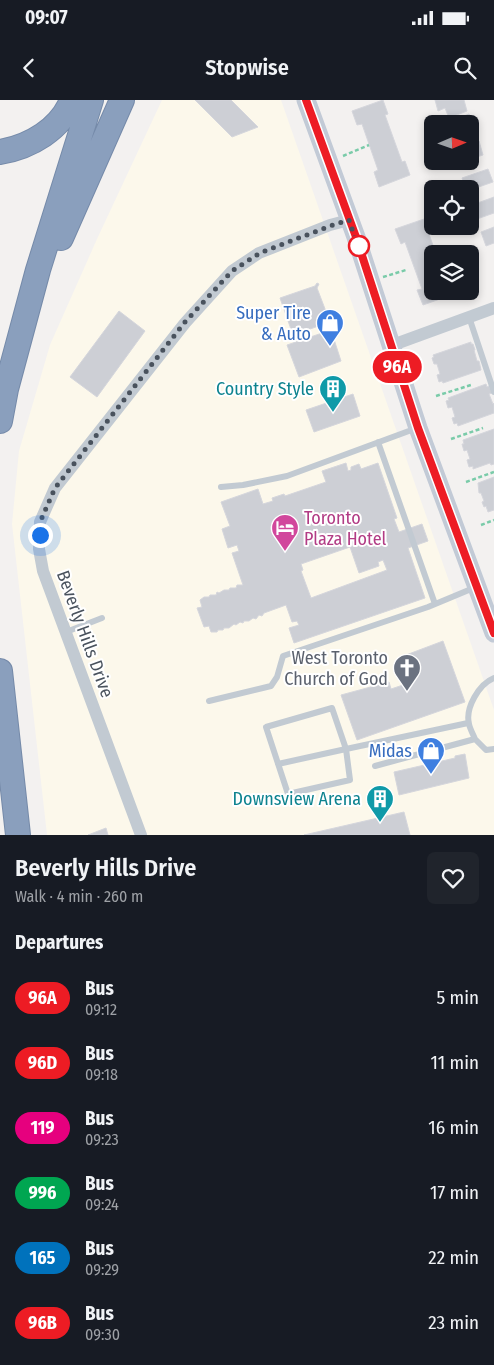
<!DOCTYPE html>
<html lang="en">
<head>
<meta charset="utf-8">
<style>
  body { margin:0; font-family:"Fira Sans Condensed",sans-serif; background:#20242c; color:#f1f3f6; height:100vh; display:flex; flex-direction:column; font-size:19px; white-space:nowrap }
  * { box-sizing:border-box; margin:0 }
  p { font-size:16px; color:#9ea1a6 }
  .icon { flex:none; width:28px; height:28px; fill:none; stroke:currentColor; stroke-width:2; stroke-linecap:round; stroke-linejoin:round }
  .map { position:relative; height:735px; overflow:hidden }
  .details { display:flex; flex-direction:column; background:#171b24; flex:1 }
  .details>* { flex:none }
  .badge { padding:0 10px; border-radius:16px; font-size:18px; line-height:32px }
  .needle { width:32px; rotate:88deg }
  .tools { position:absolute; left:424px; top:15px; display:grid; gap:10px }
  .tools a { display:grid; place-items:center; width:55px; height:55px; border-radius:8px; background:#171b24; box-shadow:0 2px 8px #0003; font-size:25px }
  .you { position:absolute; width:25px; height:25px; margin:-12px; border:4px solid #fff; border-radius:50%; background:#1a73e8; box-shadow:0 0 0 8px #1a73e833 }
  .map>.badge { position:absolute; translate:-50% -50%; box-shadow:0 0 0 2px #fff }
  h2 { padding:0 15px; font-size:19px; line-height:45px }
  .round { display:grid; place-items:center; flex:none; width:52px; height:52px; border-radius:8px; background:#20242c }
  .overview { display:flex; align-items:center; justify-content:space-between; height:85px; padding:0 15px }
  h1 { font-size:24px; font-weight:600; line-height:38px }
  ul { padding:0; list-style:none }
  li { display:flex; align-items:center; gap:15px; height:65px; padding:0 15px }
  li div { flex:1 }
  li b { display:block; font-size:19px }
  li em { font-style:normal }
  li .badge { min-width:55px; font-weight:700; text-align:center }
  .status { display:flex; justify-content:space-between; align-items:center; height:35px; padding:0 25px; background:#171b24; direction:ltr }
  .status svg { height:14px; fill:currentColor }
  header { display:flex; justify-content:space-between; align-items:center; height:65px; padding:0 15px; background:#171b24; font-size:22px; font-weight:600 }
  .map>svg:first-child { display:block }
  .commercial { fill:#fcf8eb }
  .building { fill:#cdcfd5; stroke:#d5d6dc; fill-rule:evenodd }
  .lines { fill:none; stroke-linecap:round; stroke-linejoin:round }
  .motorway-casing { stroke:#758aa9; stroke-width:26 }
  .path { stroke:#7acba9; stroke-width:2.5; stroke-dasharray:4 2.5; stroke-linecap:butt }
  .service { stroke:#c2cad2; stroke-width:6 }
  .minor { stroke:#c2cad2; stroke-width:12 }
  .secondary { stroke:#c2cad6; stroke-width:19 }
  .motorway { stroke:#8a9fbd; stroke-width:24 }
  .line-casing { stroke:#fff; stroke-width:11 }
  .line { stroke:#ed1c24; stroke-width:8 }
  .walk { stroke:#49525d; stroke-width:5; stroke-dasharray:0 9 }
  .stop-dot { fill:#fff; stroke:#ed1c24; stroke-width:2.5 }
  .labels { text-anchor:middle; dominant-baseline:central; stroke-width:4; stroke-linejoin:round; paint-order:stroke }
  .shop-label { font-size:18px; fill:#366cbe; stroke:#fff; text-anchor:end }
  .culture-label { font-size:18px; fill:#0d838f; stroke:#fff; text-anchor:end }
  .hotel-label { font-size:18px; fill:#b23c85; stroke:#fff; text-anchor:start }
  .street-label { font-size:18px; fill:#49525d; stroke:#fff }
  .worship-label { font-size:18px; fill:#5b616d; stroke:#fff; text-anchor:end }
</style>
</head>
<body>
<div class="status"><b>09:07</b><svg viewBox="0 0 49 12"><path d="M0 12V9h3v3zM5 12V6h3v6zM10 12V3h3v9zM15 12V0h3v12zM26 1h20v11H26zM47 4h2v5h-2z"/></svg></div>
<header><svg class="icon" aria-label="back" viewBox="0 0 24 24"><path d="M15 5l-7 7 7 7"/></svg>Stopwise<svg class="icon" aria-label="search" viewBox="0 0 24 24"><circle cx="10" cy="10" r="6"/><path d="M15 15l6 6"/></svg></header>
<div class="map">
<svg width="494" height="735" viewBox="0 0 494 735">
  <rect width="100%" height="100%" fill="#f3f1f0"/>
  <!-- commercial -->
  <path class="commercial" d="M162,0H281L494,610V735H47L12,424L19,351L50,245L97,139Z"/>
  <!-- building -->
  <path class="building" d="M195,0H231L258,27L232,37Z
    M383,0L388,14L385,15L402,62L405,61L410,75L379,87L374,72L378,70L362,24L357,25L352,11Z
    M435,0H464L467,11L449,18L445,8L438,11Z
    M469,14L474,21L476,27L474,28L470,29V24H444Z
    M479,41L483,55L470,59V44Z
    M488,69L493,82L470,90V89H466L462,78Z
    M494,97V113L477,119L472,105Z
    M427,118L432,133L429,134L436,154H432V191H453L454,194L423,205L417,190L422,189L405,142L401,144L395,129Z
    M494,127V143L486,146L481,132Z
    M317,183L319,184L317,188L330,222L293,235L280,198L315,186Z
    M119,211L145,231L97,297L70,277Z
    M331,230L341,261L299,277L287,245Z
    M471,242V244H473L475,250H474L477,261H479L481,270L443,283L442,281L439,282L437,275L440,274L437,264H434L432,258L434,257L433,255Z
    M486,284L487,287L489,286L492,293L489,294L493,304L494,303V313L458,326L457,323L454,324L452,318L455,317L452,307L448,308L446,301L449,300L448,298Z
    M353,294L360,316L314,332L306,310Z
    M494,329V364L491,365L490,363L473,369V366L469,367L467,360L470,359L467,350L464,351L462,344H464L463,340Z
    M346,363L348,371L351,370V367L359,364L361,369L378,363L397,418L394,419L399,432L422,424L428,441L408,448L425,498L294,543L289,528L299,525L297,521L292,522L286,505L264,513L262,516L259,515L256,519L253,518L249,521H244L243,523L240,522L236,525L234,524L229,528H224L223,530H218L217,532H211L209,526L204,527L197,508L202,507L200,500L204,497H209L210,495H216L217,492L219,493L224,490H229L230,488H236L237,485H243L232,453L239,451L237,445L228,448L222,429L230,426L221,402L258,389L263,404L273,401L272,398L284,394L285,396L326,382L322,371ZM350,447L359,473L379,466L378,462L383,460L387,470L311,498L301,471L303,470L301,464Z
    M494,377V410L488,412L486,406L484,407L482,402L484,401L481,393H479L478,383Z
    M443,541L465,602L357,640L341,595L389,582L391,589L415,581L406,555Z
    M465,654L469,678L399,695L394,672L455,658V656Z
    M404,712L410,735H304Z
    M106,728L108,735H88Z"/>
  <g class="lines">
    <defs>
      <path id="motorway" d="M0,52C30,47 61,29 72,0
        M61,138L122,0
        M0,321L6,289L38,170L91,0
        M0,571L18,735"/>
    </defs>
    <!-- motorway casing -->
    <use href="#motorway" class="motorway-casing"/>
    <!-- path -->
    <path class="path" d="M343,56L369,45
      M383,177L406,170
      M436,296L471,285
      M451,339L483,328
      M466,382L494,372
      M481,425L494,420"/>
    <!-- service -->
    <path class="service" d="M469,217L494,292
      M378,342L435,504
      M221,387L243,385L287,376L417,328
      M66,532L102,518
      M209,601L271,586L277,577L283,556L428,507L476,487
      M475,639L486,650L494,649
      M278,664L346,649L350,680L288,694L266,627L332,608L346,649L468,623
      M375,666L475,639C473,634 470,629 469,624C465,608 479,584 494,578"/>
    <!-- minor -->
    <path class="minor" d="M390,246L494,208
      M141,735L43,471L39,449L40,422L55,388L185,223L232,171L259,153L330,125L349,120"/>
    <!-- secondary -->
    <path class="secondary" d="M306,0L356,137L418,328L494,533"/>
    <!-- motorway -->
    <use href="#motorway" class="motorway"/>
  </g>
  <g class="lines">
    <defs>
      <path id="line" d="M306,0L356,137L418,328L494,533"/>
    </defs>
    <!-- line casing -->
    <use href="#line" class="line-casing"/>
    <!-- line -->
    <use href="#line" class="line"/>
    <!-- walk -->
    <path class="walk" d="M40,435V422L55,388L185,222L232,171L260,153L330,126L349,120L360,152L359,146"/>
  </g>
  <!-- icons -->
  <defs>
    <symbol id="shop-pin" viewBox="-11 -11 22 30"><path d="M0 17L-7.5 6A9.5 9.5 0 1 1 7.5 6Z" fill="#3f7fe0" stroke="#fff"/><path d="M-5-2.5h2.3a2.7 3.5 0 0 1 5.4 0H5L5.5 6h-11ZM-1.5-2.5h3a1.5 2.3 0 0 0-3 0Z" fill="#fff"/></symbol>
    <symbol id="building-pin" viewBox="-11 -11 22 30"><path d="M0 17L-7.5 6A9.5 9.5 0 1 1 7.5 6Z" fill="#0f9aa8" stroke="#fff"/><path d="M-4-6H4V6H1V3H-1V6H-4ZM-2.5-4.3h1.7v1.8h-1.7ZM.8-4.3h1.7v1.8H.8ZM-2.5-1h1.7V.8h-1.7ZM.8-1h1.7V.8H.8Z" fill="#fff"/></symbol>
    <symbol id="hotel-pin" viewBox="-11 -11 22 30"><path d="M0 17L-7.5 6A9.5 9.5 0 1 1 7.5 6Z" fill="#d1479c" stroke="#fff"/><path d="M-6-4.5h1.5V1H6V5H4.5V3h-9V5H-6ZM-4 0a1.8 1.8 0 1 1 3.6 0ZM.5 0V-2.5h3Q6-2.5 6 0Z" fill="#fff"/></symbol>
    <symbol id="church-pin" viewBox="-11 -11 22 30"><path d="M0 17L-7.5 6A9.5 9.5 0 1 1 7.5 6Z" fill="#6b7280" stroke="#fff"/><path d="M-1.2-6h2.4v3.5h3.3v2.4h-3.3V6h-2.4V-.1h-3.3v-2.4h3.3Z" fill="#fff"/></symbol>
  </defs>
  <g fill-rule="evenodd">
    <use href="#shop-pin" x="314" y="207" width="32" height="43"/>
    <use href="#building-pin" x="317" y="273" width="32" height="43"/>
    <use href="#hotel-pin" x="269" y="412" width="32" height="43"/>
    <use href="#church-pin" x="391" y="552" width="32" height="43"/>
    <use href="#shop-pin" x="415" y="635" width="32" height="43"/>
    <use href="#building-pin" x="364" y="683" width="32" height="43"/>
  </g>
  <!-- markers -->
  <circle class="stop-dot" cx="359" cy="146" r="10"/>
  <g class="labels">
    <!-- shop labels -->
    <g class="shop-label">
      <text x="311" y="213">Super Tire<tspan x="311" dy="21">&amp; Auto</tspan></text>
      <text x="412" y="651">Midas</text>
    </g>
    <!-- culture labels -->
    <g class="culture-label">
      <text x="314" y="289">Country Style</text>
      <text x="361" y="699">Downsview Arena</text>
    </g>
    <!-- hotel labels -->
    <g class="hotel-label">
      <text x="304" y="418">Toronto<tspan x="304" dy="21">Plaza Hotel</tspan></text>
    </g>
    <!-- street labels -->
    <g class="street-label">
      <text transform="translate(85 534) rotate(70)">Beverly Hills Drive</text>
    </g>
    <!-- worship labels -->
    <g class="worship-label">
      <text x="388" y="558">West Toronto<tspan x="388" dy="21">Church of God</tspan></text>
    </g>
  </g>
</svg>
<div class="tools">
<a><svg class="needle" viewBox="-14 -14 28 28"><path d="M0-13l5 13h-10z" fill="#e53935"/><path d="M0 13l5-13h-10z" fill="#9ea1a6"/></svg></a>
<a><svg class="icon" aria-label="locate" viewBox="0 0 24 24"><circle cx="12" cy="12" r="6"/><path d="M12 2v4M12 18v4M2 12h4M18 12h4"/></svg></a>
<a><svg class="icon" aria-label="layers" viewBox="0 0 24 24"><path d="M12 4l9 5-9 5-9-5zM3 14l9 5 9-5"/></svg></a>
</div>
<div class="you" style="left:40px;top:435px"></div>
<b class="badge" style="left:397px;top:267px;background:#ed1c24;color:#fff">96A</b>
</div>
<section class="details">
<div class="overview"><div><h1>Beverly Hills Drive</h1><p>Walk · 4 min · 260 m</p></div><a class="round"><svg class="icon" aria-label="heart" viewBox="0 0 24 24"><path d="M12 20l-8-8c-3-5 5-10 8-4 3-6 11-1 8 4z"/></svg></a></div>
<h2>Departures</h2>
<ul>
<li><span class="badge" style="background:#ed1c24;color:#fff">96A</span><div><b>Bus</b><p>09:12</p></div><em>5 min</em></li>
<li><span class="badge" style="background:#ed1c24;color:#fff">96D</span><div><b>Bus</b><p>09:18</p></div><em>11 min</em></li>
<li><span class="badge" style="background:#e6007e;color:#fff">119</span><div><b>Bus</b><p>09:23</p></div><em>16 min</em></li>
<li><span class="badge" style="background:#00a651;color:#fff">996</span><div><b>Bus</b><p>09:24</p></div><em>17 min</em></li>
<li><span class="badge" style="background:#0072bc;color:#fff">165</span><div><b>Bus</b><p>09:29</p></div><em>22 min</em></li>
<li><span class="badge" style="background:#ed1c24;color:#fff">96B</span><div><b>Bus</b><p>09:30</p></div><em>23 min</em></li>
</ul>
</section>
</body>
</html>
